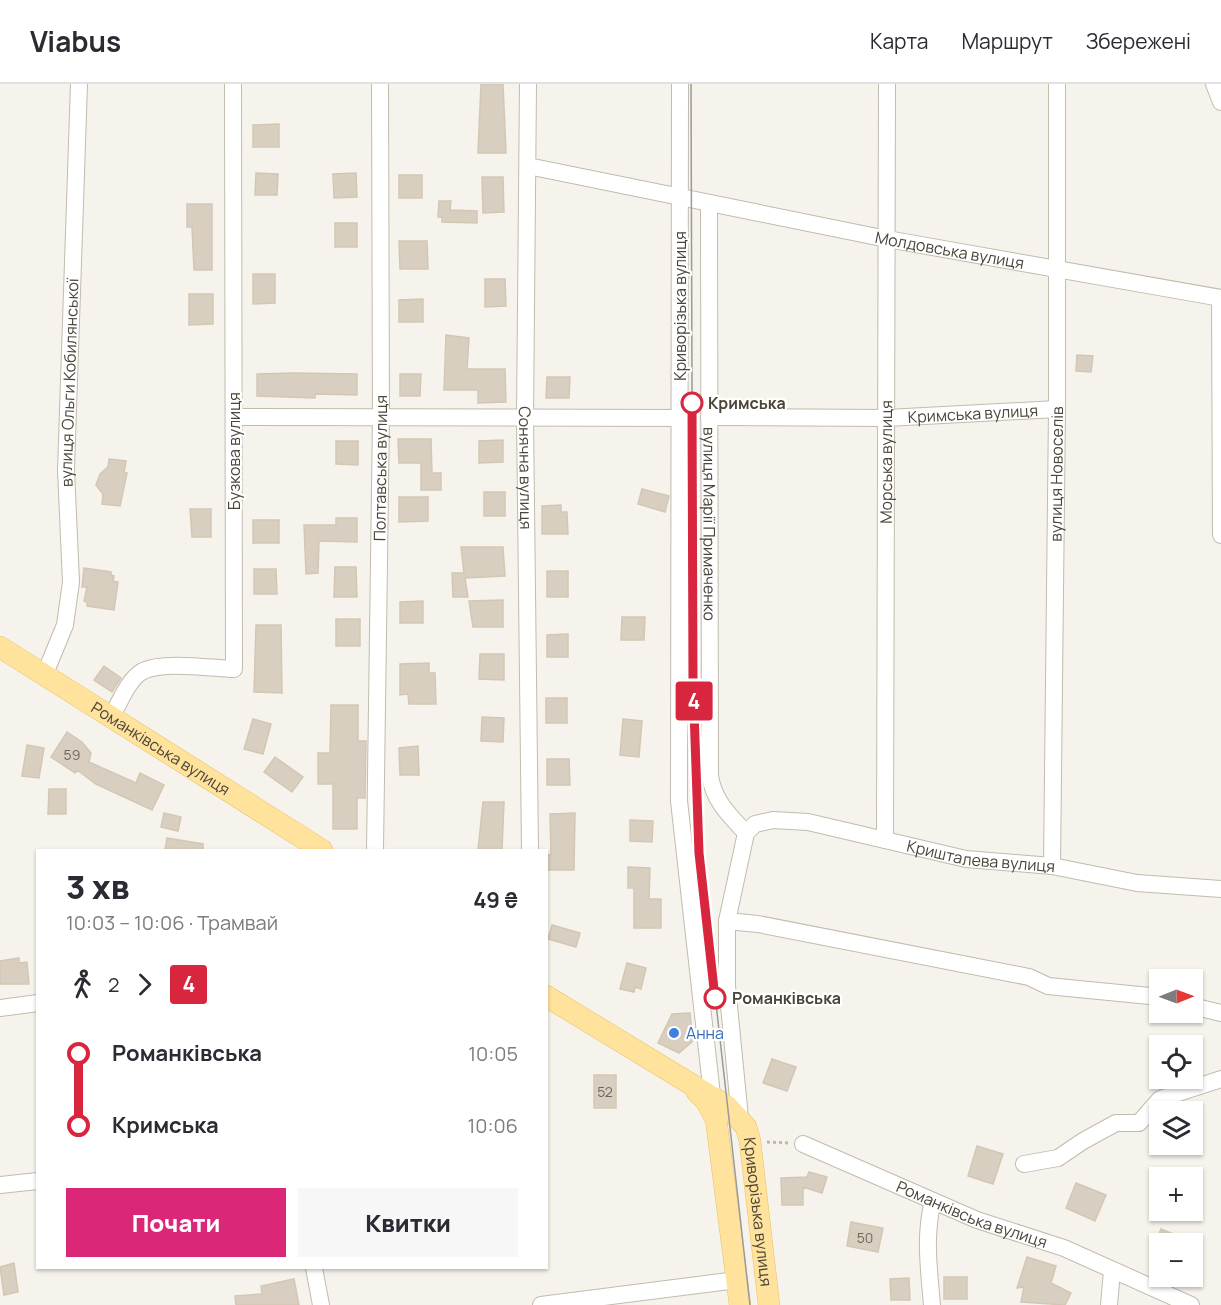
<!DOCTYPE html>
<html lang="uk">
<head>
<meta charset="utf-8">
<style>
  body { margin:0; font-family:Manrope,sans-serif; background:#f7f7f7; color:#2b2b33; height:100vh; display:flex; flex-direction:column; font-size:22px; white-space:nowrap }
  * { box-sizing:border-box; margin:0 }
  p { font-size:20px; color:#7c7c81 }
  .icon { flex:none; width:33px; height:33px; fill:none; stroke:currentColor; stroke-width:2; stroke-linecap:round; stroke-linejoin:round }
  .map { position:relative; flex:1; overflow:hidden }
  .drawer { position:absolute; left:36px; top:765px; width:512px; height:420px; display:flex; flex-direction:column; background:#fff; border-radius:0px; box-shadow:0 2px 4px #0004 }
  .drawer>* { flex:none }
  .badge { padding:0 12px; border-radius:4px; font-size:21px; line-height:39px }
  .needle { width:39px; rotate:89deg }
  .tools { position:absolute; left:1149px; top:885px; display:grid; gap:12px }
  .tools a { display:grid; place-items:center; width:54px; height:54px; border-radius:0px; background:#fff; box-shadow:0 2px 4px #0004; font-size:30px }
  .map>.badge { position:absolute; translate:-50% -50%; box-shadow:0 0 0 3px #fff }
  .legs { display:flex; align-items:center; gap:9px; height:66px; padding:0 30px; font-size:20px }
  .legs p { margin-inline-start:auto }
  .summary { display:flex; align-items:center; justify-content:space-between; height:102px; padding:0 30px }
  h1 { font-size:33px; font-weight:800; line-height:45px }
  .button { display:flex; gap:12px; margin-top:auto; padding:12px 30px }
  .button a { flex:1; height:69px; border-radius:0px; background:#db2777; color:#fff; font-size:24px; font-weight:800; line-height:69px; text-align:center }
  .button a+a { background:#f7f7f7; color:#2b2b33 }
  ul { padding:0 30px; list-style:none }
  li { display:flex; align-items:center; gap:21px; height:72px; font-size:22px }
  li i { display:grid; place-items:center; width:9px; height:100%; margin:0 8px; background:currentColor }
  li i::after { content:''; width:15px; height:15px; margin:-8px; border:4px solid; border-radius:50%; background:#fff }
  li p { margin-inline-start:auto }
  li:first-child i { background:linear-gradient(#0000 50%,currentColor 0) }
  li:last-child i { background:linear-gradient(currentColor 50%,#0000 0) }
  header { display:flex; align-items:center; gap:36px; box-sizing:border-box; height:84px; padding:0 30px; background:#fff; border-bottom:2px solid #e1e1e2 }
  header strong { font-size:28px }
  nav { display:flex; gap:33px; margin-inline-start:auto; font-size:21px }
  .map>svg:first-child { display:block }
  .building { fill:#d8cfc1; stroke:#d3c7b4; stroke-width:1.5 }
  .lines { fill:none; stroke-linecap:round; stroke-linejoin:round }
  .minor-casing { stroke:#c2bbae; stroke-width:18 }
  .major-casing { stroke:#e6c16a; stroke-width:22 }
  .path { stroke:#c4b79f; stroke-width:3; stroke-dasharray:3 3; stroke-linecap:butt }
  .minor { stroke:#fff; stroke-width:16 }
  .major { stroke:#ffe39c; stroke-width:21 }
  .tram { stroke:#9a9a9a; stroke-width:1.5 }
  .line-1-casing { stroke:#fff; stroke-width:14 }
  .line-1 { stroke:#d7263d; stroke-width:9 }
  .stop-1-dot { fill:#fff; stroke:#d7263d; stroke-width:3 }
  .shop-dot { fill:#3f7fe0; stroke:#fff; stroke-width:2 }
  .labels { text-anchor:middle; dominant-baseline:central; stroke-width:4.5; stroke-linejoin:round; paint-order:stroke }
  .number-label { font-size:14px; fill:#6e675b }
  .street-label { font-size:16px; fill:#4b4439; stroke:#fff }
  .stop-label { font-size:16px; font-weight:bold; fill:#4b4439; stroke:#fff; text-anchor:start }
  .shop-label { font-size:16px; fill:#366cbe; stroke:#fff; text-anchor:start }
</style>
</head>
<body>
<header>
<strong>Viabus</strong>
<nav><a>Карта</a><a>Маршрут</a><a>Збережені</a></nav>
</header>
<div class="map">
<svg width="1221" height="1221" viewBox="0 0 1221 1221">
  <rect width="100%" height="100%" fill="#f6f3ec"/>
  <!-- building -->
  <path class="building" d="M481,0H503L506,69H478Z
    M279,40V63H253V41Z
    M256,89L278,90L277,111H255Z
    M356,89L357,113L334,114L333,90Z
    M399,91H422V114H399Z
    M482,93H503L504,128L483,129Z
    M439,117H451L450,126L477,127V139L442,138V133H438Z
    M187,120H212V186H194L192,143H187Z
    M335,139H357V163H335Z
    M399,157H427L428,185H400Z
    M253,190H275V219L253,220Z
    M485,195H505L506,222L485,223Z
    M189,210H213V240L189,241Z
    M423,215V238H399V216Z
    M446,251L469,254L467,285H505L506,318L478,319V306H444Z
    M1077,271L1093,272L1091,288L1076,287Z
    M293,289L357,290V311L315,310V314L257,312V290Z
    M400,290H421L420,312H400Z
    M547,293H570L569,314H546Z
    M398,355H431L432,389H441V406H421V379H399Z
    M503,356V378L479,379V357Z
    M336,357H358V381L336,380Z
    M109,375L126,377L124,389H127L120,422L102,420L103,410L96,401L100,390L108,383Z
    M642,405L669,412L665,428L638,420Z
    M484,408H505V432H484Z
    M399,413H428V437L399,438Z
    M561,421V428H567L568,450H542V422Z
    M190,425H211V453H192Z
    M336,434H357V458L319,457L318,489L306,490L304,441H336Z
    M253,436H279V459H253Z
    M461,463H503L505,492L465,494L468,513H453L452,489H464Z
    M335,483H356L357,513H334Z
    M84,484L111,488V491L114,492L113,497L118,498L114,526L87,522V518L84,517L87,503H82Z
    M254,485H276L277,510H254Z
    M547,487H568V513H547Z
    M503,516V543H473L469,517Z
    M423,517V539H400V518Z
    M622,533H645L644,556H621Z
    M336,535H360V562H336Z
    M256,541H281L282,609L254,608Z
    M568,550V573H547V551Z
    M480,570H504V596L479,595Z
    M429,579V589H435L436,620H409L408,610L400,611V580Z
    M104,582L121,594L112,608L94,596Z
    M546,614H567V639H546Z
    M331,621H358V657H366L365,714H357V745H333V700H318V669H330Z
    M482,633L504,634L503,658L481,657Z
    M253,635L271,640L263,670L244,665Z
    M623,635L642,637L639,673L620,671Z
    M67,648L82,658L91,669L89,678L136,699L140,689L164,701L152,726L96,700L77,686L75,689L51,673Z
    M27,661L44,664L39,694L22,692Z
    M418,662L419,691H400L399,664Z
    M275,673L303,693L292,708L264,688Z
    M547,675H569L570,701H547Z
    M49,705H66V730H48Z
    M483,718H504L502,766H478Z
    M164,729L181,733L178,747L161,743Z
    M575,729L574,786H546V771H551L550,730Z
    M630,736L653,737L652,758L630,757Z
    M167,754L203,760V766H165Z
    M628,783L650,784L649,815H661V844H634V804H628Z
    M552,841L580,849L576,863L548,855Z
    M19,874V879L27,878L29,900H0V877Z
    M627,879L646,884L641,905L635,903L634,908L620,905Z
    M690,929L693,957L679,969L658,959L672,930Z
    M772,975L796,983L787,1007L763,999Z
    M594,991H616V1024H594Z
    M977,1062L1003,1070L993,1100L968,1092Z
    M809,1088L827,1093L822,1109L803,1103V1121H782L781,1094L807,1093Z
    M1076,1099L1106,1111L1095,1137L1066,1124Z
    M851,1138L883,1144L878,1168L847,1162Z
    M1161,1145L1195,1159V1160H1155Z
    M1027,1173L1056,1182L1051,1199L1071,1209L1065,1221L1021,1218L1024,1203L1017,1204Z
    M14,1179L18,1208L4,1211L0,1183Z
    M944,1193H967V1215H944Z
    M909,1194L910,1216H891L890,1195Z
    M294,1195L299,1221H236L235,1212L262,1210L261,1202Z"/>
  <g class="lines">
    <defs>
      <g id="minor">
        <path id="s1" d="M528,0L525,334L530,766"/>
        <path d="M680,0L679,717L713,1020"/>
        <path d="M1214,0L1221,18"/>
        <path id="s2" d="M528,82L887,155L1221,214"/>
        <path id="s3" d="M709,119L710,692C714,717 729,731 746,749"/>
        <path d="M1220,214L1221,451"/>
        <path d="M234,333L680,334"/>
        <path id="s4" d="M709,333L887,334L1057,325"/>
        <path id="s5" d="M44,592L65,541L71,498L66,386L79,0"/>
        <path d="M111,634C119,620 128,595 143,587C163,577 210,584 234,585L233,0"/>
        <path id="s6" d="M746,749L755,740L773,736L808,738L966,775L1052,782L1137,799L1221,805"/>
        <path id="s7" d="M885,756L887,0"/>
        <path id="s8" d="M375,766L381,333L380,0"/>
        <path id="s9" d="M1052,782L1057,325V0"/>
        <path d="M727,837L758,840L1029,893L1048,902L1160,913"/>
        <path d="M1192,922L1221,929"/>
        <path d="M0,924L38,919"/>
        <path d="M740,1034L727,902V837L746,749"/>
        <path id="s10" d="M803,1060L977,1136L1064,1164L1191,1221"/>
        <path d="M1024,1080L1058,1074L1083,1057L1116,1039H1139L1160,1015L1221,995"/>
        <path d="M0,1101L38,1097"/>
        <path d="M314,1184L321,1221"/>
        <path d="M541,1221L737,1196"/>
        <path d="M932,1221C929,1185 924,1152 933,1117"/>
        <path d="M1109,1221L1112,1187"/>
      </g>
      <g id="major">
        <path id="s11" d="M0,563L322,766"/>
        <path id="s12" d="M546,912L727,1022L746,1043L750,1057L769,1221"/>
        <path d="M697,1008L706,1017L716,1035L740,1221"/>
      </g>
    </defs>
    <!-- minor casing -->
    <use href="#minor" class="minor-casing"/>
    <!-- major casing -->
    <use href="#major" class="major-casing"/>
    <!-- path -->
    <path class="path" d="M767,1058L790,1059"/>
    <!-- minor -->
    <use href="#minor" class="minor"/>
    <!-- major -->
    <use href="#major" class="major"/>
    <!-- tram -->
    <path class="tram" d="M691,0L693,598L699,769L750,1221"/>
  </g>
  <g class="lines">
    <defs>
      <path id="line-1" d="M692,319L693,598L699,769L715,914"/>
    </defs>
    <!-- line-1 casing -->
    <use href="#line-1" class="line-1-casing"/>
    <!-- line-1 -->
    <use href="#line-1" class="line-1"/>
  </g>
  <!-- markers -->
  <g class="stop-1-dot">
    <circle cx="692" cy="319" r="10"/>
    <circle cx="715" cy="914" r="10"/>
  </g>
  <circle class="shop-dot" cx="674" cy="949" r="6"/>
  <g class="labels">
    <!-- number labels -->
    <g class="number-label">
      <text x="72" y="670">59</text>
      <text x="605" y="1007">52</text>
      <text x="865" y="1153">50</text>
    </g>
    <!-- street labels -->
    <g class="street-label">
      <text stroke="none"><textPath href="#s2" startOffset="430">Молдовська вулиця</textPath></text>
      <text transform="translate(680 222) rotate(-90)">Криворізька вулиця</text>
      <text stroke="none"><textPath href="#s5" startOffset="298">вулиця Ольги Кобилянської</textPath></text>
      <text stroke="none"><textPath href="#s4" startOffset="264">Кримська вулиця</textPath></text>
      <text transform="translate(234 367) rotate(-90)">Бузкова вулиця</text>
      <text stroke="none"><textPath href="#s7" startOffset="378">Морська вулиця</textPath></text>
      <text stroke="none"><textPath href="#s8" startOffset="382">Полтавська вулиця</textPath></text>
      <text stroke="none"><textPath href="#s1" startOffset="384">Сонячна вулиця</textPath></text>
      <text stroke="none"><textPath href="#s9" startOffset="392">вулиця Новоселів</textPath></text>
      <text stroke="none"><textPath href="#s3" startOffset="321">вулиця Марії Примаченко</textPath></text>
      <text stroke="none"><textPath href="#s11" startOffset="190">Романківська вулиця</textPath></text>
      <text stroke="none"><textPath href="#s6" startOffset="243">Кришталева вулиця</textPath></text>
      <text stroke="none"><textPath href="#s12" startOffset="326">Криворізька вулиця</textPath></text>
      <text stroke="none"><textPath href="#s10" startOffset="183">Романківська вулиця</textPath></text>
    </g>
    <!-- stop labels -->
    <g class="stop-label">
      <text x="708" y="319">Кримська</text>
      <text x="732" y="914">Романківська</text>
    </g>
    <!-- shop labels -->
    <g class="shop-label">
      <text x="686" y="949">Анна</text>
    </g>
  </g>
</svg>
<div class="tools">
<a><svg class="needle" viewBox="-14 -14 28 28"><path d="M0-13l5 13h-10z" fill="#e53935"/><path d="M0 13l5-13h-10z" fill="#7c7c81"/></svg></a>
<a><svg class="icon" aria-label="locate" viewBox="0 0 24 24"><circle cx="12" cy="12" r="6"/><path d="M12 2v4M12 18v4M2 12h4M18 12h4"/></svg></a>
<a><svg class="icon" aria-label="layers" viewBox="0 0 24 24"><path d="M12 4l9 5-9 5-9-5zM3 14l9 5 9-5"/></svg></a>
<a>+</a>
<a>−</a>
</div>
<b class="badge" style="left:694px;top:617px;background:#d7263d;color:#fff">4</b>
<section class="drawer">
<div class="summary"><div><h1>3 хв</h1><p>10:03 – 10:06 · Трамвай</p></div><b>49 ₴</b></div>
<div class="legs"><svg class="icon" aria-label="walk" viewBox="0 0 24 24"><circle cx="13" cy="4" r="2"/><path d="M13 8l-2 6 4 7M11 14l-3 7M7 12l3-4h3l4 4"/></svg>2<svg class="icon" aria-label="forward" viewBox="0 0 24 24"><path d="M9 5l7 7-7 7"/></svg><b class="badge" style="background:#d7263d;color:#fff">4</b></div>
<ul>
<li><i style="color:#d7263d"></i><b>Романківська</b><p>10:05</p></li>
<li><i style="color:#d7263d"></i><b>Кримська</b><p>10:06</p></li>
</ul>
<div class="button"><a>Почати</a><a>Квитки</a></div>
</section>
</div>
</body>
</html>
